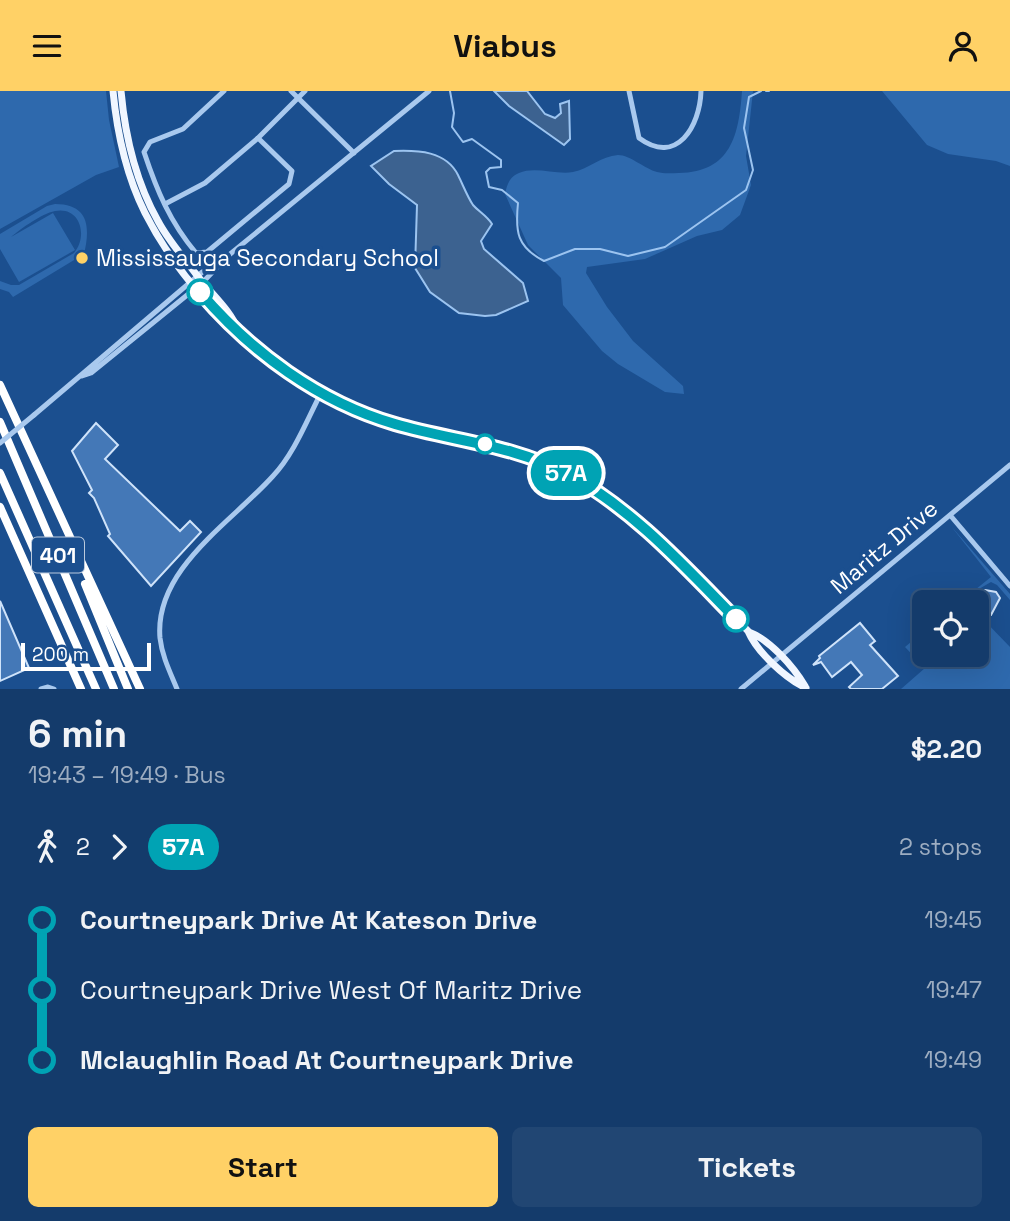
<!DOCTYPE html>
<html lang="en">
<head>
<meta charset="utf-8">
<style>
  body { margin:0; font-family:"Space Grotesk",sans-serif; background:#214673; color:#f1f3f6; height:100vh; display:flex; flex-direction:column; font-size:26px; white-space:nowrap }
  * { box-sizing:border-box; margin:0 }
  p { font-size:23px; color:#9dadc1 }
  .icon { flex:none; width:38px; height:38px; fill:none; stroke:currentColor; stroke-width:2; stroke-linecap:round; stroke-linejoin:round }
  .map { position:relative; height:598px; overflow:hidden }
  .details { display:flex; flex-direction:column; background:#143b6b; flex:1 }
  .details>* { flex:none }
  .badge { padding:0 14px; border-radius:23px; font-size:24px; line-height:46px }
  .fabs { position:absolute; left:912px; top:499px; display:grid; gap:14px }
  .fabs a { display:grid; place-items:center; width:77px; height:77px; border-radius:10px; background:#143b6b; box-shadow:0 7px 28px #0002,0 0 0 2px #33557e; font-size:35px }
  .scale { position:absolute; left:21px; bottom:18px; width:130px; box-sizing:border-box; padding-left:7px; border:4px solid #fff; border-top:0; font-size:19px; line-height:24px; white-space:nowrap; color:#fff; -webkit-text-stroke:5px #1b4f8f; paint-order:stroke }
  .map>.badge { position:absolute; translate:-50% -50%; box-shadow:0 0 0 4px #fff }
  .legs { display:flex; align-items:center; gap:10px; height:77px; padding:0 28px; font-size:23px }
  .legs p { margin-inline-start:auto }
  .headline { display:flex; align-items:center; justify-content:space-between; height:119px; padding:0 28px }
  h1 { font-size:38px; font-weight:600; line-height:52px }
  .button { display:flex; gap:14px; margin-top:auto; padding:14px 28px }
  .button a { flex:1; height:80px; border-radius:10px; background:#ffd166; color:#111; font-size:28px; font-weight:600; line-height:80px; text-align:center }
  .button a+a { background:#214673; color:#f1f3f6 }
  ul { padding:0 28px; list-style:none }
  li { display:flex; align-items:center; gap:24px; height:70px; font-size:26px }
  li i { display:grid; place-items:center; width:10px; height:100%; margin:0 9px; background:currentColor }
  li i::after { content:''; width:18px; height:18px; margin:-9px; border:5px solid; border-radius:50%; background:#143b6b }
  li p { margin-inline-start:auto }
  li:first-child i { background:linear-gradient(#0000 50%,currentColor 0) }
  li:last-child i { background:linear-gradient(currentColor 50%,#0000 0) }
  header { display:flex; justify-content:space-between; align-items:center; height:91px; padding:0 28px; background:#ffd166; color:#111; font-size:32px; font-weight:600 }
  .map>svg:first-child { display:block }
  .green { fill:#2e69ad }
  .water { fill:#3c6290; stroke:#9cc4f0; stroke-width:2 }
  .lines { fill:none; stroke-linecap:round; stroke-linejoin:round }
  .stream { stroke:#9cc4f0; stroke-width:2 }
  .building { fill:#4478b7; stroke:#cfe3fa; stroke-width:2 }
  .minor { stroke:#a9c9ee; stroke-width:5 }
  .major { stroke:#f0f6ff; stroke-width:7 }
  .highway { stroke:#fff; stroke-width:8 }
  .minor-bridge { stroke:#a9c9ee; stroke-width:5 }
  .line-1-casing { stroke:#fff; stroke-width:16 }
  .line-1 { stroke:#00a3b4; stroke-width:10 }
  .poi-dot { fill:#ffd166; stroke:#1b4f8f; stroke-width:2.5 }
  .stop-1-dot { fill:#fff; stroke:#00a3b4; stroke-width:3.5 }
  .labels { text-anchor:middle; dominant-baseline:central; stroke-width:7; stroke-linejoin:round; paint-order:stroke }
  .shield { fill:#1b4f8f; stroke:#bbcadd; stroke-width:2 }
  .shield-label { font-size:21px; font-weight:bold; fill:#fff }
  .poi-label { font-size:23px; fill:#fff; stroke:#1b4f8f; text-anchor:start }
  .street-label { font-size:23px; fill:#fff; stroke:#1b4f8f }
</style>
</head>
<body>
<header><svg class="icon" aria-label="menu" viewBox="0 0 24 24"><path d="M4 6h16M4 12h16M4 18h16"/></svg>Viabus<svg class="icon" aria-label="person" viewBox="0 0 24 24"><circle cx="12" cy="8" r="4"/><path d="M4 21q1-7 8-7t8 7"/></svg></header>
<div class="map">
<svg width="1010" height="598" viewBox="0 0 1010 598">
  <rect width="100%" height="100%" fill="#1b4f8f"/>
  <!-- green -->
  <path class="green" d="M0,0H106L109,29L119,76L96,84L0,138Z
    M742,0H753L746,65L751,94L740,124L722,139L697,145L645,168L587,176L586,182L607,216L633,250L683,295L684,303L665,301L618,273L602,260L563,214L561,187L528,154L505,103C507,94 509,86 519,82C535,75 556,84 573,81C589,78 601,65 618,64C630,64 645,78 657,81C664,83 672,82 679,82C731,81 739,44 742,0Z
    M882,0H1010V75L996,70L948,63L927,54Z
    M55,113C90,113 90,138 84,163L13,206L9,201L0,198V190L11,194H19L74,162C88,146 81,115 55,120C41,123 22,137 11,146L53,122L75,159L19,191L0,158V143L47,115Z
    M951,435L1010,503V509L997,494L991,491L972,502L965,511H960L991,486Z
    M981,526L1010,556V598H901L925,577L905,556L924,540V564H976L977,529Z"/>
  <!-- water -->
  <path class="water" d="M494,0H527L545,23L555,27L561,22L560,13L569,10L570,48L564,54L509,15Z
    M394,60C418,59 446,60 458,84C463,94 467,105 473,114C479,121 486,124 492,133L481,150L484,158L523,192L528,210L496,224L485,225L459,222L430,201L415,177L417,114L389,93L371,75Z"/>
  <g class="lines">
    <!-- stream -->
    <path class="stream" d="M450,0L454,22L452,36L463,51L472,48L501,69V76L490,77L486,81L489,96L502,99L518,112C515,141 517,156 544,170L575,158H600L628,165L665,156L746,99L753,79L744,37L749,6L761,0
      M766,0H769"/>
  </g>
  <!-- building -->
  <path class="building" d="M96,332L118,354L105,368L180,440L190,430L201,441L151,495L108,445L110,443L94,407L89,402L92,399L72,360Z
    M985,499L996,501L1000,507L991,524H984L976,529V512Z
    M0,510L29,577L0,590Z
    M860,532L875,550L870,554L898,585L882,598H851L849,596L862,584L851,571L832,586L821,571L813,574L820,567L819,565Z"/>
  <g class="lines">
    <!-- minor -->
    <path class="minor" d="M224,0L183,38L150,51L144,61C157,100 170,131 196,162L207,161L289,93L292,80L258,47
      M291,0L354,62
      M629,0L639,47C677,75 700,35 701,0
      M165,113L205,92L258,47L305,0
      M82,285L91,282L202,192L229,164L429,0
      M34,324L220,166L229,164
      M950,424L1010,495
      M41,598L48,596L54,598
      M177,598C170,581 162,565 160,547C154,478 232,431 273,385C294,363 307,329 321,302
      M741,598L1010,374"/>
    <!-- major -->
    <path class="major" d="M113,0C117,42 126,84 145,122C188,207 278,291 368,324C433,347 502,352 565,382C637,415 694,485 748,540C757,561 785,587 806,597
      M121,0C125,44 136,91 158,130C168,149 183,166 196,183C210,202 230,218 238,239
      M749,541C770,549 793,575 805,595"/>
    <!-- highway -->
    <path class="highway" d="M0,294L140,598
      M0,331L114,598
      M0,382L96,598
      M0,416L81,598
      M85,493L128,598"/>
    <!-- minor-bridge -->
    <path class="minor-bridge" d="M0,352L34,324"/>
  </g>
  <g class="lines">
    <defs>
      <path id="line-1" d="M200,201C251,261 319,311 395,333C453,350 514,354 568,383C633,418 685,476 736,528"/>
    </defs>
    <!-- line-1 casing -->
    <use href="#line-1" class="line-1-casing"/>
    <!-- line-1 -->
    <use href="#line-1" class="line-1"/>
  </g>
  <!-- markers -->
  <circle class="poi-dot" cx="82" cy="167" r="7"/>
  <g class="stop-1-dot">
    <circle cx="200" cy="201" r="12"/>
    <circle cx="485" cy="353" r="9"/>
    <circle cx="736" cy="528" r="12"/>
  </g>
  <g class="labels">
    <!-- shield labels -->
    <rect class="shield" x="32" y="446.5" width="52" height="35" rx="5"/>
    <g class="shield-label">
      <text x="58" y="464">401</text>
    </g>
    <!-- poi labels -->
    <g class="poi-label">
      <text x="96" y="167">Mississauga Secondary School</text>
    </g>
    <!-- street labels -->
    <g class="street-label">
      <text transform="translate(884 456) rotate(-40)">Maritz Drive</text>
    </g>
  </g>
</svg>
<div class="fabs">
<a><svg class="icon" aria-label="locate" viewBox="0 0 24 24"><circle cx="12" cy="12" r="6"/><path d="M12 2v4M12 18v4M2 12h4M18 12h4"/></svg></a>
</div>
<div class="scale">200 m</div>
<b class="badge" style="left:566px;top:382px;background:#00a3b4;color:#fff">57A</b>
</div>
<section class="details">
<div class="headline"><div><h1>6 min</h1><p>19:43 – 19:49 · Bus</p></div><b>$2.20</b></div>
<div class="legs"><svg class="icon" aria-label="walk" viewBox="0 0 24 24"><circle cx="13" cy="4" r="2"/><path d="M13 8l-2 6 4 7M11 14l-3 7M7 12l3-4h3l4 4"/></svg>2<svg class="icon" aria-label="forward" viewBox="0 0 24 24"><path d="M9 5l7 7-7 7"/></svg><b class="badge" style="background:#00a3b4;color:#fff">57A</b><p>2 stops</p></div>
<ul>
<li><i style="color:#00a3b4"></i><b>Courtneypark Drive At Kateson Drive</b><p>19:45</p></li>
<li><i style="color:#00a3b4"></i><span>Courtneypark Drive West Of Maritz Drive</span><p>19:47</p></li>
<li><i style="color:#00a3b4"></i><b>Mclaughlin Road At Courtneypark Drive</b><p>19:49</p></li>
</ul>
<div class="button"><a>Start</a><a>Tickets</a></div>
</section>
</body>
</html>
